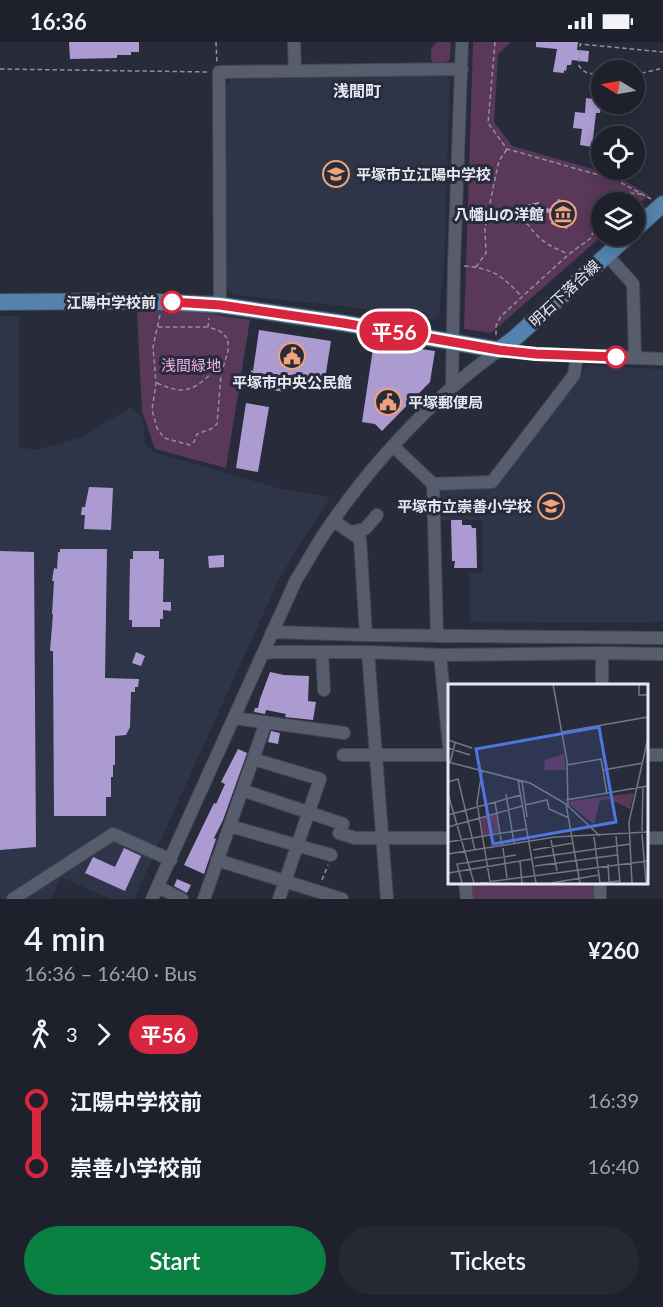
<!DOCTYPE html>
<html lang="en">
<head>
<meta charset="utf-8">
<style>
  body { margin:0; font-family:Lato,"Noto Sans JP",sans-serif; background:#262934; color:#f1f3f6; height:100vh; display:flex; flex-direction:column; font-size:22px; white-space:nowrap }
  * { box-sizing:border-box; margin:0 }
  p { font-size:20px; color:#a1a3a9 }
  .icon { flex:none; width:33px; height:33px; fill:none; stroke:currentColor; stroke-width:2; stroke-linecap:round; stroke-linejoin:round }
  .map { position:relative; height:857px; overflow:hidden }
  .drawer { display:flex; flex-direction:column; background:#1e212c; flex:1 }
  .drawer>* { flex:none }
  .badge { padding:0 12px; border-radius:20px; font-size:21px; line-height:39px }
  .needle { width:39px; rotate:280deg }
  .controls { position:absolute; left:591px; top:18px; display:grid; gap:12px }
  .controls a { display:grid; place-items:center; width:54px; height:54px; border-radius:50%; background:#1e212c; box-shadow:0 3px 15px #0003,0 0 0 2px #3c3e48; font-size:30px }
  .map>.badge { position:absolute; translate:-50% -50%; box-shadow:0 0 0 3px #fff }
  .legs { display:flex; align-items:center; gap:9px; height:66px; padding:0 24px; font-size:20px }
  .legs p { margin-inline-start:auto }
  .head { display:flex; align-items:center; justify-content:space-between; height:102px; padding:0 24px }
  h1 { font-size:33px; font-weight:600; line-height:45px }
  .action { display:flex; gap:12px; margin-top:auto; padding:12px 24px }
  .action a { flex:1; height:69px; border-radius:36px; background:#0b8043; color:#fff; font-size:24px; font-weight:600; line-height:69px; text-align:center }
  .action a+a { background:#262934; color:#f1f3f6 }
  ul { padding:0 24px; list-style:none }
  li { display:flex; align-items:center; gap:21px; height:66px; font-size:22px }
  li i { display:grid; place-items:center; width:9px; height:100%; margin:0 8px; background:currentColor }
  li i::after { content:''; width:15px; height:15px; margin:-8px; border:4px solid; border-radius:50%; background:#1e212c }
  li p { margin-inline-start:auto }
  li:first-child i { background:linear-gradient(#0000 50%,currentColor 0) }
  li:last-child i { background:linear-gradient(currentColor 50%,#0000 0) }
  .status { display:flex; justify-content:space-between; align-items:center; height:42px; padding:0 30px; background:#1e212c; direction:ltr }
  .status svg { height:16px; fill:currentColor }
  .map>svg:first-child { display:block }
  .built { fill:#2f3548 }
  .green { fill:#59385a }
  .building { fill:#ac9bd1 }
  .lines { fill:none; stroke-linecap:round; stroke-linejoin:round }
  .minor-casing { stroke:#444753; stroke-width:14 }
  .major-casing { stroke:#444753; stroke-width:18 }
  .path { stroke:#8f929e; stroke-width:1.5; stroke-dasharray:4.5 3; stroke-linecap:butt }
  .minor { stroke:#585d6d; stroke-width:12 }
  .major { stroke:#5282ad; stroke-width:16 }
  .line-1-casing { stroke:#fff; stroke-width:14 }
  .line-1 { stroke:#d7263d; stroke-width:9 }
  .stop-1-dot { fill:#fff; stroke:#d7263d; stroke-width:3 }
  .labels { text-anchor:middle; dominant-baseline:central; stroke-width:6; stroke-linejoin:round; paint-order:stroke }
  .poi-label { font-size:15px; font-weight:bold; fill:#e6e9f3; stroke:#282c3a; text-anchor:start }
  .street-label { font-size:15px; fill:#e6e9f3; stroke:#282c3a }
  .stop-label { font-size:15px; font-weight:bold; fill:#e6e9f3; stroke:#282c3a; text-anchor:end }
  .park-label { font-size:15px; fill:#eeafef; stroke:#282c3a }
  .neighbourhood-label { font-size:16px; font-weight:bold; fill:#e6e9f3; stroke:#282c3a }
  .inset-road { fill:none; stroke:#747884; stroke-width:1.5 }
  .view { fill:#4f75df; fill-opacity:0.15; stroke:#4f75df; stroke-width:3 }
  .inset-edge { fill:none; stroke:#e6e9f3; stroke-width:3 }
</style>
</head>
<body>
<div class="status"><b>16:36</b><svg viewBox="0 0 49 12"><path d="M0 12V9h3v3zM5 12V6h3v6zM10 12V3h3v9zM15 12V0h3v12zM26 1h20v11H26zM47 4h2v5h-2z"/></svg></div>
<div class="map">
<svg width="663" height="857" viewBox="0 0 663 857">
  <rect width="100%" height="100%" fill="#282c3a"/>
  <!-- built -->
  <path class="built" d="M446,34L450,37L444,221L439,273L434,278L343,264L233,253L226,245L225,44L232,35Z
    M0,274H19V405L36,408L82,395L131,365L143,376L145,403L157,411L277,446L330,455L281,533L134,857H111L61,835L51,857H0Z
    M588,324L663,327V579H656L652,581L470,580V531H482V478H439L438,449L440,445L495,444Z"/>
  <!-- green -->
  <path class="green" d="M437,0H451L450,17L446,20L433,21L431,17V7Z
    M473,0H511L498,12L494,80L512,104L617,134L649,153L635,165L634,160H602V194L491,291L464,287Z
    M142,268L190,269L250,278L226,426L155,407L142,369L137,271Z
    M468,841H597V857H470Z"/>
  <!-- building -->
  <path class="building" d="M69,0H139V10H131V13H117V16L70,17Z
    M536,0H578L577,8L589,9L588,20L572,18L571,23H567L566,29L564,28V31L553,30L557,7L536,5Z
    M586,56L602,58L600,71H596L592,105L580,103L582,87L573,86L575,70L585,71Z
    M558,157L569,160L568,163L576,165L567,187L551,182L552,178L549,177L551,170L529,175L526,163L539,160V164L554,168Z
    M259,288L331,299L324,343L288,338L286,350L249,345L251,328L253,329Z
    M374,300L435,309L430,340L382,389L375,382L362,380Z
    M246,361L269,365L258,430L236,426Z
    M89,445L113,446L111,488L84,487L85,473H81L82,465H85Z
    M451,478H462V483H471L472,486H476L477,526H454L455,519H452Z
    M60,507H107L105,636L139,637L138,645H135V650H131L130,685L126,693L115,694V723H113V735H111V755H106V774H54L53,609H50L53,572H52L54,539H52L54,526L57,527L58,510H60Z
    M0,509L34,510L36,805L0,808Z
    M133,509H159V517H164L163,560H171V569L163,568V577H160V585H132V578H129L130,517H133Z
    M224,513V525L209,526L208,514Z
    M136,610L145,614L141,624L132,621Z
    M270,630L284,633L309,634L308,659L316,660L313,678L285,675L286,672L266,668L265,672L254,670L255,666H258L260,657Z
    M271,689L280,691L278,702L268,700Z
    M238,707L247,711L223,778L214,796L216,797L204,832L184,823L214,761L216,762L225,742L221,740Z
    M124,806L141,814L125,849L85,831L93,815L115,825Z
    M177,837L191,843L187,851L174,844Z"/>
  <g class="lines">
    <defs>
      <path id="minor" d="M294,0L295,29
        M606,212L633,242L635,316
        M220,263L219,30L462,27
        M452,345L454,223L462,0
        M393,404L433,442
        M334,479L360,497L366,593
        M351,490L365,487L377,473
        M272,590L366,593L663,596
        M437,594L433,442L492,440L574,333L577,314
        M322,610L324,648
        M368,610L387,857
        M263,611L278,610H368L440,613L602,611L663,612
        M440,613L450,714
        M602,644V611
        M234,676L344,691
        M343,713H450
        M646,713H663
        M253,717L320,737L279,857
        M242,748L343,782L339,791L355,796H450
        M230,784L331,813
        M646,796H663
        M217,818L342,857
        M465,840L467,857
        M158,845L182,857
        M13,857L113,792L171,818
        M152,857L296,538C305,524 313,509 322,495C367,426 432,356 499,308L536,312L663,317
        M204,857L266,680
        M600,857V840"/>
      <path id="major" d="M634,188L663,162
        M0,260L137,259L220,263L343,281L499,308L516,295L628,194"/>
    </defs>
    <!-- minor casing -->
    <use href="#minor" class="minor-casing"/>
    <!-- major casing -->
    <use href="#major" class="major-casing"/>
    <!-- path -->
    <path class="path" d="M216,0L217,21
      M495,0L488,81L507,107L616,138L651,157
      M0,27L209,30
      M602,32C591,32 586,33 579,24L580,2L663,10
      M634,33L663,26
      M603,160L618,150L641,152
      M490,173C502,174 515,174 527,182C531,185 532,189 536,192C544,202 557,207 568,212
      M464,224C492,226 503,234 521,254
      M476,225L486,211L485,187L493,146L499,119L507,107
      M160,273L153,305L156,341L152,368L157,386L164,396L190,403L194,400L197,392L211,387L217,382L221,333L228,309V297L220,289L208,285L209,276
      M158,285H207
      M496,293V284L501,274L569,212L591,196L602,164
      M157,341C175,349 186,352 203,339C210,333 213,329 222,325
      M322,838L328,823"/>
    <!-- minor -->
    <use href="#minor" class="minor"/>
    <!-- major -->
    <use href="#major" class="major"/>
  </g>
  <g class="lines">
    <defs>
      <path id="line-1" d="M172,260L220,263L343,281L499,308L536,312L616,315"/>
    </defs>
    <!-- line-1 casing -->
    <use href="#line-1" class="line-1-casing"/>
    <!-- line-1 -->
    <use href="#line-1" class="line-1"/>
  </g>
  <!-- icons -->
  <defs>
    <symbol id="school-ring" viewBox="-11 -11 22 22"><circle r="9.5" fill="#282c3a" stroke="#f0a27a" stroke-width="1.5"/><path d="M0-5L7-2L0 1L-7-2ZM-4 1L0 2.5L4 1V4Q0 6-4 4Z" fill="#f0a27a"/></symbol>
    <symbol id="museum-ring" viewBox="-11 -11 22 22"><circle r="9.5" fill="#282c3a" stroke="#f0a27a" stroke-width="1.5"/><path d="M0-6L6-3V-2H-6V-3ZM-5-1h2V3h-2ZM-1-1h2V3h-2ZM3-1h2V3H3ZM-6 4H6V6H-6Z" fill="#f0a27a"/></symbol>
    <symbol id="civic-ring" viewBox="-11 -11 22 22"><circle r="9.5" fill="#282c3a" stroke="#f0a27a" stroke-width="1.5"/><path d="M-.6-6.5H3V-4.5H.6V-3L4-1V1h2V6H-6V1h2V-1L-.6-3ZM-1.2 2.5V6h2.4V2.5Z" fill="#f0a27a"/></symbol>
  </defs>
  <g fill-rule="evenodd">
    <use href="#school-ring" x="321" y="117" width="30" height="30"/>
    <use href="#museum-ring" x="548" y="157" width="30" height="30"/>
    <use href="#civic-ring" x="277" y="299" width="30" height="30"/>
    <use href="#civic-ring" x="373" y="345" width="30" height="30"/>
    <use href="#school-ring" x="536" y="449" width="30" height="30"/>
  </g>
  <!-- markers -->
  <g class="stop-1-dot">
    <circle cx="172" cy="260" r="10"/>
    <circle cx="616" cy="315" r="10"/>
  </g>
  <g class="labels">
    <!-- poi labels -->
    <g class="poi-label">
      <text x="356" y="132">平塚市立江陽中学校</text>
      <text x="544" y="172" text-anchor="end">八幡山の洋館</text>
      <text x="292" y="340" text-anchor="middle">平塚市中央公民館</text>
      <text x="408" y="360">平塚郵便局</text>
      <text x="532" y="464" text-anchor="end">平塚市立崇善小学校</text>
    </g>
    <!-- street labels -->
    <g class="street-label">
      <text transform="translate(564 251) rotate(-43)">明石下落合線</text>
    </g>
    <!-- stop labels -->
    <g class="stop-label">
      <text x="156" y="260">江陽中学校前</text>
    </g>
    <!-- park labels -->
    <g class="park-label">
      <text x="191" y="323">浅間緑地</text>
    </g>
    <!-- neighbourhood labels -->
    <g class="neighbourhood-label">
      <text x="357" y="48">浅間町</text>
    </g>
  </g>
  <!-- overview -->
  <g transform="translate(448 642)">
    <rect width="200" height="200" fill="#282c3a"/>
    <path d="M116,70L118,86H96L97,76ZM186,109L182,125L162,115L152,116L146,140L122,121V117ZM48,130L51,149L35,152L33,134Z" fill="#59385a"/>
    <path class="inset-road" d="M105,0L119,77L120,122L152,152M191,0V11H200M114,48L200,33M0,56L24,64M0,64L22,71M0,78L82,99L118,120L132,199M2,79L7,59M119,81L153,75L159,110M155,86L195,79M34,87L29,119L42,198M70,96L88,199M74,97L79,133M0,98L10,95L27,166M0,110L26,199M58,110L66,159M118,116L200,102M47,118L54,162M77,121L99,116L101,125L121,134M0,131L73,111M0,143L74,122M194,147L195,102M194,150L198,199M168,152L172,199M146,153L152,199M103,156L109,187M0,158L79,145M55,164L59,194M85,166L125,159M0,170L107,153L200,148M86,174L182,160M72,177L74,199M160,180L161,198M87,182L169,171M0,189L84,175M14,199L9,180L68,171M32,199L200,177M103,199L151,191M151,199L171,197M184,199L181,138L200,54"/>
    <path class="view" d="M151,43L168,138L45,160L28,65Z"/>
    <rect width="200" height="200" class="inset-edge"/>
  </g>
</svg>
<div class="controls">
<a><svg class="needle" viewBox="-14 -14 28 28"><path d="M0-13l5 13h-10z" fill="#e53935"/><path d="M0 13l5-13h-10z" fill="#a1a3a9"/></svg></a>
<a><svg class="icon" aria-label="locate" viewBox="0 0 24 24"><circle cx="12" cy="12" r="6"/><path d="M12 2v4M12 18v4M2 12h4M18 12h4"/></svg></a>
<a><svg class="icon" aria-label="layers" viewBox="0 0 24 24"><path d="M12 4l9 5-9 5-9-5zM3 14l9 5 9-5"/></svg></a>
</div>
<b class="badge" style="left:394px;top:289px;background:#d7263d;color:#fff">平56</b>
</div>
<section class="drawer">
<div class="head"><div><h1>4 min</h1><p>16:36 – 16:40 · Bus</p></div><b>¥260</b></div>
<div class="legs"><svg class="icon" aria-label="walk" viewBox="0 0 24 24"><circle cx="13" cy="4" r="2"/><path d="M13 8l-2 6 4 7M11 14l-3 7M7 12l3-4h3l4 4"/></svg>3<svg class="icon" aria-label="forward" viewBox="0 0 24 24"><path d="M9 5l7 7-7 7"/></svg><b class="badge" style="background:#d7263d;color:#fff">平56</b></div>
<ul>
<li><i style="color:#d7263d"></i><b>江陽中学校前</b><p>16:39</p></li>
<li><i style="color:#d7263d"></i><b>崇善小学校前</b><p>16:40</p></li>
</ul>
<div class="action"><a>Start</a><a>Tickets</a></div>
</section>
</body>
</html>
